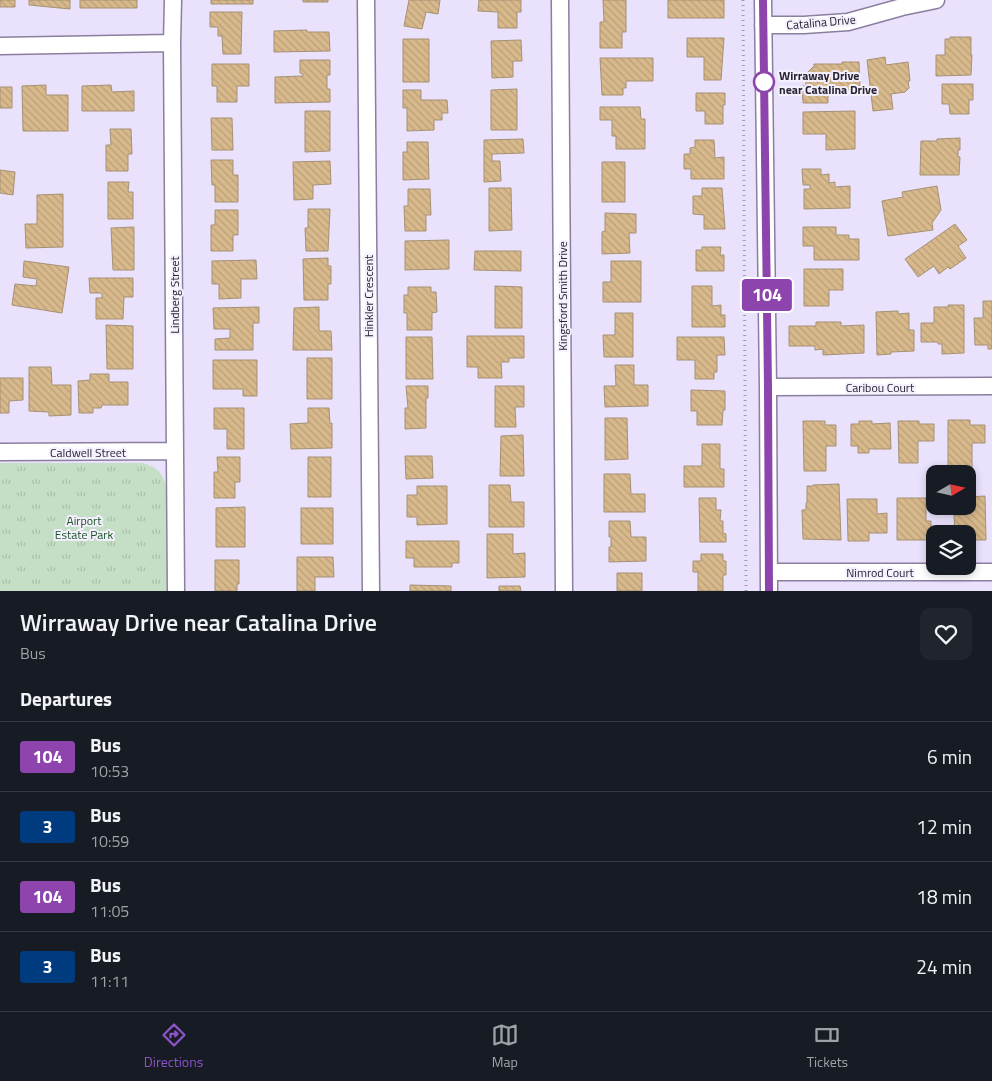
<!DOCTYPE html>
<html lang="en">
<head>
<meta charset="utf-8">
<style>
  body { margin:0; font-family:"Titillium Web",sans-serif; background:#20242c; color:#f1f3f6; height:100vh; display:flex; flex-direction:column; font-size:19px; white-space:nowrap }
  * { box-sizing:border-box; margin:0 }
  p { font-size:16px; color:#9ea1a6 }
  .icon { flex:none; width:28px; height:28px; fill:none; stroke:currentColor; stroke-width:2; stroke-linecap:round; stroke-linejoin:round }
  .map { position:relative; height:591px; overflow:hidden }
  .sheet { display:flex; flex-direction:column; background:#171b24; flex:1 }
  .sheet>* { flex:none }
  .badge { padding:0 10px; border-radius:4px; font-size:18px; line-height:32px }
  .needle { width:32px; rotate:81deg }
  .tools { position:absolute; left:926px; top:465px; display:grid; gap:10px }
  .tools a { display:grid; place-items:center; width:50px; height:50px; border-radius:10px; background:#171b24; box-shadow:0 2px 8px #0003; font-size:25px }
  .map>.badge { position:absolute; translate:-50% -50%; box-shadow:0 0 0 2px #fff }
  h2 { padding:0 20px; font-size:19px; line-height:45px }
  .round { display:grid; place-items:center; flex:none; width:52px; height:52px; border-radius:10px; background:#20242c }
  .head { display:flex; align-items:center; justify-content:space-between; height:85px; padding:0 20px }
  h1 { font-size:24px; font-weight:600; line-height:38px }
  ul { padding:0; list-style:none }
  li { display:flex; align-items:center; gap:15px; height:70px; padding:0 20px; border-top:1px solid #363941 }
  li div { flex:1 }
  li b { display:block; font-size:19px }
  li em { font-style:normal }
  li .badge { min-width:55px; font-weight:700; text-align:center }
  .tab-bar { display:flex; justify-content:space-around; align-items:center; height:70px; border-top:1px solid #363941; background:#171b24; font-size:14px; color:#9ea1a6 }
  .tab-bar a { display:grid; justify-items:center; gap:2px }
  .tab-bar .active { color:#8d53c9 }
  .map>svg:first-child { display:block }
  .park { fill:url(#park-tufts) }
  .building { fill:url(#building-back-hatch); stroke:#a59174 }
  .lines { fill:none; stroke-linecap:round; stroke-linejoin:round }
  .minor-casing { stroke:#8a7f9e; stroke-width:19 }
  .path { stroke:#a29bb1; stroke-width:3; stroke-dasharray:1 4; stroke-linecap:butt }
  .minor { stroke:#fff; stroke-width:16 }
  .line-casing { stroke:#fff; stroke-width:11 }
  .line { stroke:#8e44ad; stroke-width:8 }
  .stop-dot { fill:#fff; stroke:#8e44ad; stroke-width:2.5 }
  .labels { text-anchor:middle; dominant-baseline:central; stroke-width:4; stroke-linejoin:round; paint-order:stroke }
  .street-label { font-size:12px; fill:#292431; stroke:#f5f0fe }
  .stop-label { font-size:12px; font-weight:bold; fill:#292431; stroke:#f5f0fe; text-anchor:start }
  .park-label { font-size:12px; fill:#175221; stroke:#f5f0fe }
</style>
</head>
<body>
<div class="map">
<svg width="992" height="591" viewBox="0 0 992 591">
  <defs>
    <pattern id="park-tufts" width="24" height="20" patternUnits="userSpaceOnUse" patternTransform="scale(1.25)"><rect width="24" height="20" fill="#c5dfc6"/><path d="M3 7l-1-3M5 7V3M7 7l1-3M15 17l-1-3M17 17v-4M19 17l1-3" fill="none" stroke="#a9bfab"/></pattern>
    <pattern id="building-back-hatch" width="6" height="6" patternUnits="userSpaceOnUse" patternTransform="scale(1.25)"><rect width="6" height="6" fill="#d8b98c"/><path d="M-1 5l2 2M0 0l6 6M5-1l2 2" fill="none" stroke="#b99f79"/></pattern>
  </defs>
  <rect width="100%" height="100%" fill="#eae1fc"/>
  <!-- park -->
  <path class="park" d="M0,463H143C160,469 164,474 167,493V591H0Z"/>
  <!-- building -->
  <path class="building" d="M0,0H15V7H0Z
    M29,0H70V9L29,5Z
    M80,0H137V8H80Z
    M211,0H253V4H211Z
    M303,0H328V2H303Z
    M409,0H440L438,14L426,12L422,29L404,26Z
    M479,0H521V12H517V28H498V12L478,11Z
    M603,0H626V32H622V48H600V22H604Z
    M668,0H724V18H668Z
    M210,12H242L241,54H223L222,36H218V27H210Z
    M307,30V32H329L330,51L274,52V31Z
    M950,37H971V55H972L971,75L936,76V55H945V39H950Z
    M687,38H724L721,80H704V57H687Z
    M403,39H429V82H403Z
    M521,40L522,61H513V77L492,78L491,41Z
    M885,57L886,65L908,62L910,81H908L909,88L905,92L891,94L893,109L873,111L867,60Z
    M600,58H653V81H626V88H623V95H602Z
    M300,60H330V75H327V89H330V102L275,103V77L303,76V74L300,73Z
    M842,62H859L860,90H836L832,95H828V103H803L802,86H806V76H809L807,73L813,67L814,68V64H842Z
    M212,64H249V86H237V102H217V86H212Z
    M942,84H973V100H969V114H950L949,104H942Z
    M46,85V95H68V131H23L22,86Z
    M111,85L112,92L134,91V111H82V86Z
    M0,87H12V108H0Z
    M517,89V130H491V90Z
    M403,90H421V100H447L448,113H442V120H434V130L407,131V108H403Z
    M696,93H725V105H723V124H705V111H696Z
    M600,107H640L641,119H645V149H616V136H612V120H600Z
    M305,111H330V151L305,152Z
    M855,111V149L826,150V134H803V112Z
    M211,118H232L233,150H212Z
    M110,129H131L132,154H128V171H106V145H111Z
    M960,138V150H958V157H960L959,175H920L921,141H937V139Z
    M523,139L524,153L492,154V161H500L501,181L484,182V140Z
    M695,140H714L715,158L724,157V179H691V169H684V154H690V148L695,147Z
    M407,142H428L429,179L403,180V152H407Z
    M211,160H233V175H238V202H215V185H212Z
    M330,161L331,184L313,185V199L294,200L293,162Z
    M602,162H625V202H602Z
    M802,169H821V175L829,174V183L835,182V187L850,186V208L804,209V189H810V185H803Z
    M0,170L15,172L13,195L0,193Z
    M108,182H129L128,192H133V219H108Z
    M937,186L941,210L932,223L933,230L888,236L882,201L903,197L902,192Z
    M489,188H511L512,230L489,231Z
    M702,188H722L725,229H704V215L693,214V196H702Z
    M408,189H430L431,215H426V231H405L404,206H408Z
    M63,194V247L26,248L25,224H37V195Z
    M308,209H330L328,251H306L305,228H308Z
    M215,210H238V235H233V251H211V225H215Z
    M605,213L636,214V233H629L630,253L602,254V232L605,231Z
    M955,224L967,240L958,246L966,258L950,269L948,267L939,274L934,266L918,277L905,259Z
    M134,227V270H113L111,228Z
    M803,227H836V235H849V239H859V260H814V246H803Z
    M449,240V269L405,270V241Z
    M702,247H721L720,255H724V271H696V250H702Z
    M475,251H521V271L474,270Z
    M328,258V266H331V284H328V300H304L303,259Z
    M256,260L257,279H241V298L219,299V284H212V261Z
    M24,261L69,267L62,313L12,305L15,284L36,286L37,279L23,277Z
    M611,261H641V302H603V282H611Z
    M804,269H843V290H829V306H804Z
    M89,278H133V297H124L123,319H96V298H102V293H90Z
    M495,286L522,287V328H495Z
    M692,286H712V306L721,305V315H725V327H692Z
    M408,287H431V292H436L437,312L432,313V330H407V313H404V295H408Z
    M983,301H992V349H988V345H975L974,318H983Z
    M948,305H964V353L942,354V344H938V342H921V323H934V307H949Z
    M259,307V323H253V350H215V339L230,338V329H214L213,308Z
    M319,307V331H331L332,350H293L294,308Z
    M898,311V314L909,313V330H914V351L891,352V354L877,355L876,312Z
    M615,313H633V357H604L603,335H615Z
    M816,322H841V326L864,325V353L823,355V349L815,350V346H789V326H816Z
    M106,325L133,326V369H107Z
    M467,336H524V358H509V362H501L502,378H478V367H467Z
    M406,337H432L433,379H406Z
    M677,337H724L725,355H717V372H714V379H695V360H677Z
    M307,358H332V399H307Z
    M213,360H257V396H243V389H213Z
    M615,365H634V385H648V406L605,407L604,386H616Z
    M29,367H51L52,385H71V415L49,416V412L29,411Z
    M90,374H109V382H128V405H102L101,408H93V413H79L78,381L90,380Z
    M0,378H23V400L9,401V413H0Z
    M406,386H428V398H426V428L405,429V408H408Z
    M495,386H524V407H515L516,427H495Z
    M691,390L725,391V410H723L722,425H697V411H691Z
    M214,408H244V449H227V429H214Z
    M308,408H329L330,424L332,423V448L291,449L290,424L308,423Z
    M605,418H627L628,459L605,460Z
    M948,420H970V425H985V443H972V470L948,471Z
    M803,421H825V425H836V446H826V471H804Z
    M859,421H872V424L890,423L891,449H869V453H858V446H851V424H859Z
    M898,421H919V424H934V441H918V463H899Z
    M523,435L524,476H500L501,436Z
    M702,444H720V469H724V487H684V466H702Z
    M405,456H432L433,478L406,479Z
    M217,457H240V482H235V498H214V472H218Z
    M308,457H331V497H308Z
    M604,474H630L631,494H645V512H604Z
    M839,484L841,540L803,539L802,510H806V503H807V486H813V485Z
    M489,485H510L511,502H524V527H489Z
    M417,486H447V524L417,525V517H407V495H417Z
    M985,496L986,540H968V534H955L954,515H965V506H968V497Z
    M699,498H716V510H721L720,521H723V533L726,534V542H700Z
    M897,498H926V521H931V540H897Z
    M847,499H877V514L887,513V533H869V541H848Z
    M245,507V547H216V508Z
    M301,508H333V544H301Z
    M609,521H630L631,537H646V561L609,562V547H611V537H609Z
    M487,534H513V554L525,553V577L487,578Z
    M406,541H459V563H452V567H414V558H406Z
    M701,554H723V561H726V575H723V591H698V572H693V561H701Z
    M297,557H333L334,577H315V591H297Z
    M215,560H239V584H237V591H215Z
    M617,573H642V591H617Z
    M410,585L451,586V591H410Z
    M499,586H520L521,591H499Z"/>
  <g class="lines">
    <defs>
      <path id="minor" d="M173,0L172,43L176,591
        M366,0L371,591
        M560,0L564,591
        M763,0L768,387L769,591
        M763,25H804L848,22L902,7L936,0
        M0,46L172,43
        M768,387L992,386
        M0,452L175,451
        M769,572H992"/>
    </defs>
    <!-- minor casing -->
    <use href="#minor" class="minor-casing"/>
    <!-- path -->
    <path class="path" d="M743,0L746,591"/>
    <!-- minor -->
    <use href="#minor" class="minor"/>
  </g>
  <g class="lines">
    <defs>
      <path id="line" d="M763,0L768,387L769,591"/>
    </defs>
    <!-- line casing -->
    <use href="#line" class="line-casing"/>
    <!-- line -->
    <use href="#line" class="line"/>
  </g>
  <!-- markers -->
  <circle class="stop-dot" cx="764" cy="82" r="10"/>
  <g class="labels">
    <!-- street labels -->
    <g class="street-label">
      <text transform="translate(821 22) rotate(-5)">Catalina Drive</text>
      <text transform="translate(174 295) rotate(-90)">Lindberg Street</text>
      <text transform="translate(368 296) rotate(-90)">Hinkler Crescent</text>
      <text transform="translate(562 296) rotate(-90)">Kingsford Smith Drive</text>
      <text x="880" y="387">Caribou Court</text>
      <text x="88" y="452">Caldwell Street</text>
      <text x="880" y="572">Nimrod Court</text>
    </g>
    <!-- stop labels -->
    <g class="stop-label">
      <text x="779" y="75">Wirraway Drive<tspan x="779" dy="14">near Catalina Drive</tspan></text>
    </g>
    <!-- park labels -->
    <g class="park-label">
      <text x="84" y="520">Airport<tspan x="84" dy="14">Estate Park</tspan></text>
    </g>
  </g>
</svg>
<div class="tools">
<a><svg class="needle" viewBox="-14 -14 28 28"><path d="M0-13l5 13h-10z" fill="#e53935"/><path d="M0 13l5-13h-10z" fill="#9ea1a6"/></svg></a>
<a><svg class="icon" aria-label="layers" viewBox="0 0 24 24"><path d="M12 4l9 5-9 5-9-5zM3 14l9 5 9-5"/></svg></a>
</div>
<b class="badge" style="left:767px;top:295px;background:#8e44ad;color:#fff">104</b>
</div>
<section class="sheet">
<div class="head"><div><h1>Wirraway Drive near Catalina Drive</h1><p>Bus</p></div><a class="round"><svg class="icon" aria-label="heart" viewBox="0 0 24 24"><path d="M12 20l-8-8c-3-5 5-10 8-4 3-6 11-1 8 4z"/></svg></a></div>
<h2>Departures</h2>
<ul>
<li><span class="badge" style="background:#8e44ad;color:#fff">104</span><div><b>Bus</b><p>10:53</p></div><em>6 min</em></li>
<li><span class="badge" style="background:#003b80;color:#fff">3</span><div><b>Bus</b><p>10:59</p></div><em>12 min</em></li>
<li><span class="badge" style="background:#8e44ad;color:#fff">104</span><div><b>Bus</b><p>11:05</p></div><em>18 min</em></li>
<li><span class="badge" style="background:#003b80;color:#fff">3</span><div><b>Bus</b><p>11:11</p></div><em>24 min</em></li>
</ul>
</section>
<nav class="tab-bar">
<a class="active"><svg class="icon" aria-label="directions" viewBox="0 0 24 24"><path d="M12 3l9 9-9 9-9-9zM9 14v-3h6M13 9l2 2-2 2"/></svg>Directions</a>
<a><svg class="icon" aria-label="map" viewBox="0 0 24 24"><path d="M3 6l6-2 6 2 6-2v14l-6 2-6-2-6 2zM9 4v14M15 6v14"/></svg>Map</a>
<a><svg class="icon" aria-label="tickets" viewBox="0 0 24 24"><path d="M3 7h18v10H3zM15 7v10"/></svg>Tickets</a>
</nav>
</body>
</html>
